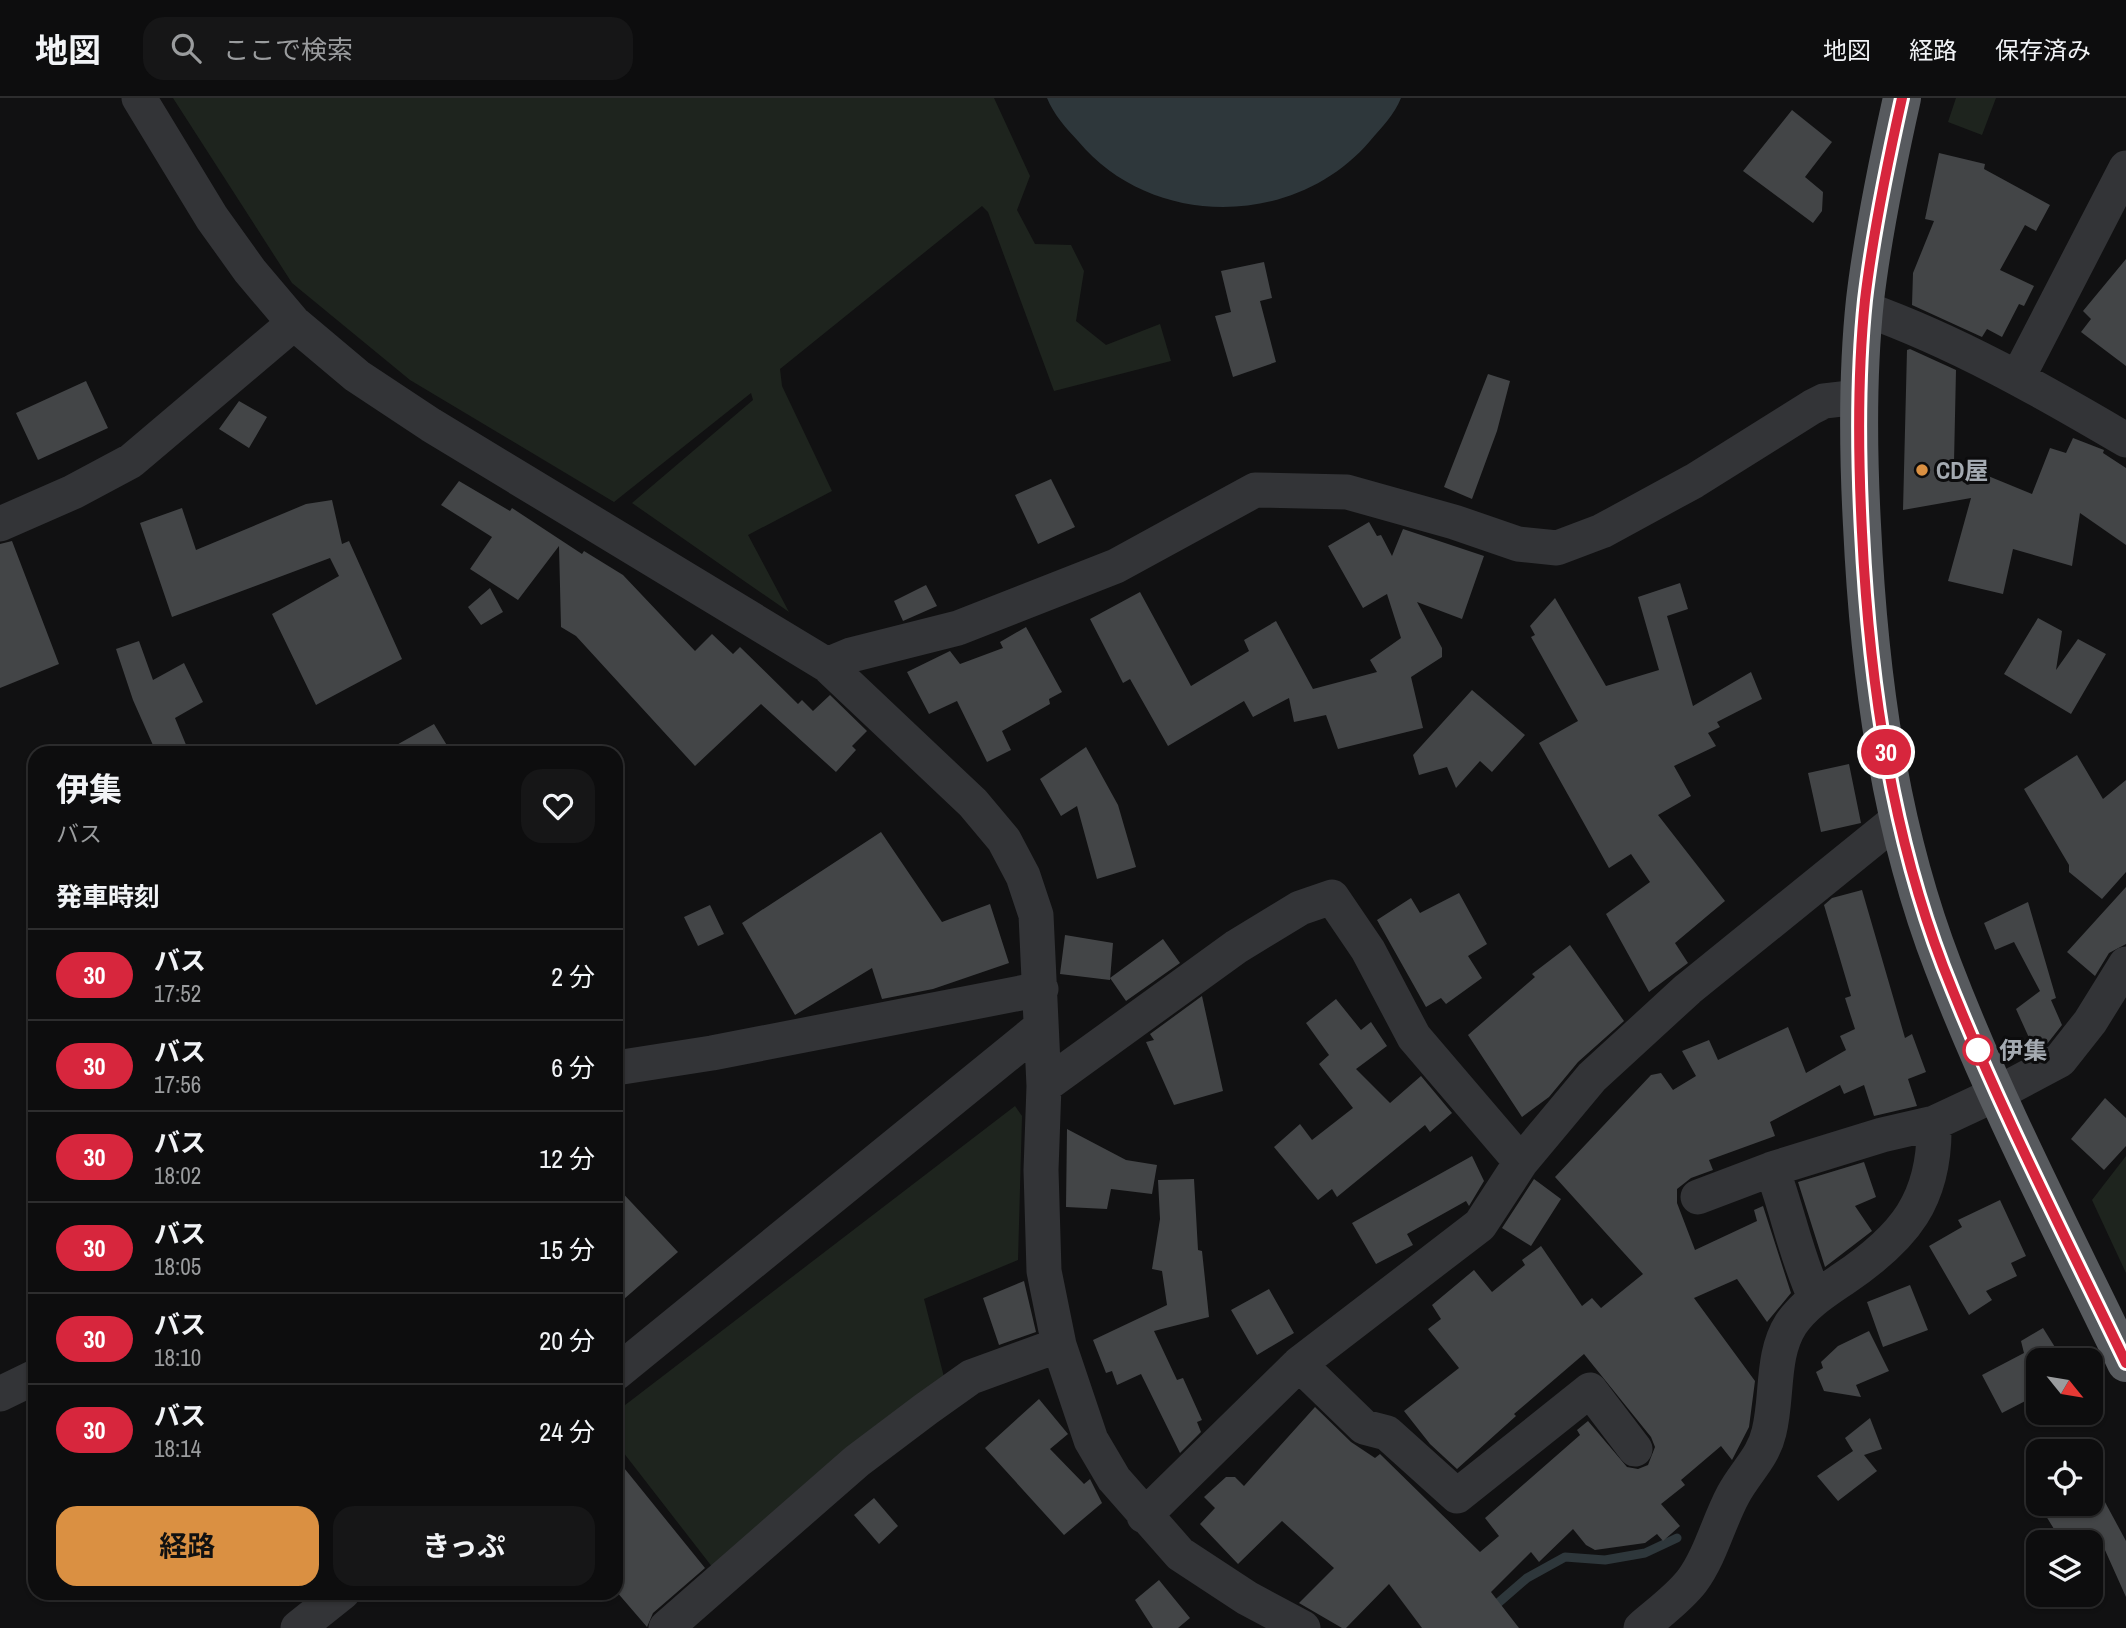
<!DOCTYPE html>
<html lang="ja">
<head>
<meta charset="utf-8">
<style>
  body { margin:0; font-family:"Archivo Narrow","Noto Sans JP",sans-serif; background:#161617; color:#f1f3f6; height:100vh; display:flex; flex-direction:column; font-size:26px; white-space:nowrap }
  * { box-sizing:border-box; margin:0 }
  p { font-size:23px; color:#9a9c9e }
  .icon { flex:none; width:38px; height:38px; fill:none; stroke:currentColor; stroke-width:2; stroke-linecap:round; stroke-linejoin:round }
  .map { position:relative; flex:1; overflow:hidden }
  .details { position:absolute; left:28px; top:648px; width:595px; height:854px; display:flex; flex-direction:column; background:#0d0d0e; border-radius:21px; box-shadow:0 2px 5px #0004,0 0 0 2px #2d2d2e }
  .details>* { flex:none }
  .badge { padding:0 14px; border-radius:23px; font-size:24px; line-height:46px }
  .needle { width:46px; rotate:120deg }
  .controls { position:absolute; left:2026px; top:1250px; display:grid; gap:14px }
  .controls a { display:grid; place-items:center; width:77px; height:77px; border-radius:14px; background:#0d0d0e; box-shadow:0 2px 5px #0004,0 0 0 2px #2d2d2e; font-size:35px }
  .map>.badge { position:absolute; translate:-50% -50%; box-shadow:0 0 0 4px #fff }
  h2 { padding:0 28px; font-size:26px; line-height:63px }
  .round { display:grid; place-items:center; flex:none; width:74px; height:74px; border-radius:21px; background:#161617 }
  .headline { display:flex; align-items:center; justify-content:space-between; height:119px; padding:0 28px }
  h1 { font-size:33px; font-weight:700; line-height:52px }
  .cta { display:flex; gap:14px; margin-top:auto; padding:14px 28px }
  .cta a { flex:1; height:80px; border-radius:21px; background:#da9042; color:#111; font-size:28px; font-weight:700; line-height:80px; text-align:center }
  .cta a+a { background:#161617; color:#f1f3f6 }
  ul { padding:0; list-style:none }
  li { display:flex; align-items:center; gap:21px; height:91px; padding:0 28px; border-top:2px solid #2d2d2e }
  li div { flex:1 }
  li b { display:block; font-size:26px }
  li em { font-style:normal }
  li .badge { min-width:77px; font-weight:700; text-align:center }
  header { display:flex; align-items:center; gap:42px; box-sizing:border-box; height:98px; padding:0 35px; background:#0d0d0e; border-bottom:2px solid #2d2d2e }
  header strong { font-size:33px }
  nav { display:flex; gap:38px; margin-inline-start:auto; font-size:24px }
  .search { width:490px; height:63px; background:#161617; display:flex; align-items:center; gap:18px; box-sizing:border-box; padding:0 24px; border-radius:21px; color:#9a9c9e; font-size:26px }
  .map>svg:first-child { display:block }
  .green { fill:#1e241e }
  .water { fill:#2e373b }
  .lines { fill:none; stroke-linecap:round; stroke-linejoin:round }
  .stream { stroke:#2e373b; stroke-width:9 }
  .building { fill:#434547 }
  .minor { stroke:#333437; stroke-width:35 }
  .trunk { stroke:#575a5e; stroke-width:38 }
  .line-casing { stroke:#fff; stroke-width:16 }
  .line { stroke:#d7263d; stroke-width:10 }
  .poi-dot { fill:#da9042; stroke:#0c0c0d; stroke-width:2.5 }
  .stop-dot { fill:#fff; stroke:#d7263d; stroke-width:3.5 }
  .labels { text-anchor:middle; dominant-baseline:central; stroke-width:6; stroke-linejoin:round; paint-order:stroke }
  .poi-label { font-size:24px; font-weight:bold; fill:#a4aab1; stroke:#0c0c0d; text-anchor:start }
  .stop-label { font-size:24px; font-weight:bold; fill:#a4aab1; stroke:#0c0c0d; text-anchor:start }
</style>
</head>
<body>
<header>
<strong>地図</strong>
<div class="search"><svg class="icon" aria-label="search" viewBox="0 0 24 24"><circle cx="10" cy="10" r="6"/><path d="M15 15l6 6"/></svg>ここで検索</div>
<nav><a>地図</a><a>経路</a><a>保存済み</a></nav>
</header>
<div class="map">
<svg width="2126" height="1530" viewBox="0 0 2126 1530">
  <rect width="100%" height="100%" fill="#111112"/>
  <!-- green -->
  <path class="green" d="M173,0H994L1030,78L1017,112L1035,146L1071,147L1084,173L1076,223L1106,247L1160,226L1171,263L1054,293L988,114L982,108L780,271L782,288L832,393L748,437L789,514L632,405L753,302L751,295L614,404L410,282L292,185Z
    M1956,0H1996L1982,37L1948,24Z
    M1015,1008L1022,1018L1018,1162L924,1201L944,1279L713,1470L616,1345V1314Z
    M2126,1058V1175L2092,1102Z"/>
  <!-- water -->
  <path class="water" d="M1047,0H1401C1394,17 1382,29 1370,43C1296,130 1152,132 1078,43C1066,30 1054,17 1047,0Z"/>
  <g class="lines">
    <!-- stream -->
    <path class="stream" d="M1490,1512L1527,1480L1565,1459L1605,1462L1645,1455L1677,1440"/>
  </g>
  <!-- building -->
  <path class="building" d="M1792,12L1832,44L1805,79L1823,94L1822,113L1813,125L1743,73Z
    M1939,55L1985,66L1984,71L2050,107L2036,133L2025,127L2000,172L2034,188L2024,208L2019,206L2002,239L1987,231L1982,239L1912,207L1913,175L1934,123L1925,121Z
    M2126,161V268L2081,234L2091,221L2083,213Z
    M1264,164L1272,200L1260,203L1276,264L1233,279L1215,218L1231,214L1221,173Z
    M1910,251L1956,272L1954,364L2032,396L2050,350L2066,355L2073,340L2104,352L2103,355L2126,370V447L2080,415L2072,468L2013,451L2003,496L1948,483L1971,400L1903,412L1907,252Z
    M1488,276L1510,283L1497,333L1472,401L1444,389Z
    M86,283L108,330L38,362L16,315Z
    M239,303L267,319L249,350L219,331Z
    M1051,381L1075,429L1038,446L1015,397Z
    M459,383L510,413L512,410L582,456L584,453L623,477L695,553L712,536L733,556L740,549L798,606L802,602L813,613L830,597L867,633L852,648L856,652L836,674L761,606L695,668L576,538L561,529L559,448L518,502L470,471L492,439L441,407Z
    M332,402L342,446L349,443L402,561L316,607L272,516L339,478L330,460L172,519L140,425L182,410L196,452L306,406Z
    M1369,424L1377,438L1381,437L1392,458L1403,431L1484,458L1462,521L1417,504L1442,550V559L1411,579L1423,630L1338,651L1326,617L1294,624L1289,600L1253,619L1244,603L1168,648L1130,581L1123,585L1090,521L1140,494L1191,588L1249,553L1244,542L1276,523L1313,591L1377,574L1370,562L1401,540L1387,496L1363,510L1328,448Z
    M12,443L59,566L0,590V446Z
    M1680,485L1688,511L1667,518L1693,608L1751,574L1762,601L1717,624L1720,629L1708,635L1716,648L1674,668L1691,698L1658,717L1725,803L1675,845L1688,865L1649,894L1606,816L1650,784L1631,756L1609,770L1539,645L1578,623L1531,539L1535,537L1530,528L1555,500L1606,588L1659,572L1638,499Z
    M926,487L937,508L903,523L894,503Z
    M490,490L503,514L481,527L468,509Z
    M2038,520L2062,533L2056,572L2078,541L2106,556L2071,616L2004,576Z
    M1026,529L1062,594L1049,601L1050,606L1002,633L1011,652L987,664L957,603L929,616L907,574L950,553L960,566L1003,550L1000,544Z
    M139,543L153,582L184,565L203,604L175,620L189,654H156L133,602L116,551Z
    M1472,592L1525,637L1492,674L1480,663L1456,690L1447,669L1419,677L1413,657Z
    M434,626L451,654H384Z
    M1086,649L1118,707L1136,769L1097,781L1077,708L1061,718L1040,681Z
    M2077,657L2103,701L2126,682V774L2102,801L2069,774V767L2024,691Z
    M1849,666L1861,725L1821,734L1808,675Z
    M881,734L942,824L990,806L1009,865L933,891L882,901L872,870L795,917L742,825Z
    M2126,789V846L2109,855L2095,878L2067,854Z
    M1862,792L1905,940L1912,936L1926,974L1908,981L1917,1008L1874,1018L1864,987L1844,996L1840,987L1770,1024L1775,1038L1709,1062L1713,1072L1691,1080L1677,1091V1105L1695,1152L1757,1123L1754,1112L1763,1108L1791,1195L1767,1224L1737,1181L1694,1200L1755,1283L1749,1329L1732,1362L1721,1348L1681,1382L1685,1387L1661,1406L1680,1428L1663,1443L1657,1436L1645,1445L1595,1452L1586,1447L1573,1431L1539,1464L1531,1454L1491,1494L1519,1530H1422L1389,1486L1346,1530H1342L1299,1505L1334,1470L1282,1423L1238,1466L1200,1426L1215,1410L1204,1399L1226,1379H1235L1244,1388L1315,1309L1351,1344L1375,1360L1380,1356L1480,1454L1499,1438L1485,1420L1580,1337L1577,1332L1588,1323L1627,1369L1638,1371L1648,1367L1655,1349L1651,1339L1584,1256L1514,1316L1516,1318L1457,1371L1430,1346L1404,1313L1459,1270L1428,1231L1441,1221L1432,1207L1474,1172L1492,1194L1525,1167L1522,1162L1541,1148L1582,1208L1592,1200L1601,1210L1643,1176L1555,1079L1651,977L1661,975L1673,992L1696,978L1682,953L1709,942L1718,962L1788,929L1806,975L1846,952L1840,938L1855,931L1845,900L1851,898L1824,807L1832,800Z
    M1459,795L1487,846L1468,858L1482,880L1446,906L1441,900L1426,909L1377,822L1411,800L1420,815Z
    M2028,804L2056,900L2051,902L2062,927L2047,946L2035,953L2016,911L2040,893L2014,844L1995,852L1984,825Z
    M710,807L724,836L698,848L684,819Z
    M1065,837L1113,845L1110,882L1060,876Z
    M1163,841L1180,865L1126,903L1110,880Z
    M1570,847L1624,923L1578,964L1549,999L1522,1019L1468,937L1535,879L1532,876Z
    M1202,898L1223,993L1174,1007L1146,944L1154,942L1150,936Z
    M1336,901L1361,932L1371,924L1387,948L1356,971L1390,1005L1421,978L1452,1015L1430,1034L1425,1027L1337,1099L1332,1091L1318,1102L1274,1049L1300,1026L1312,1042L1353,1010L1319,966L1329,957L1306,925Z
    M2105,1000L2126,1020V1048L2104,1072L2071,1041Z
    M1067,1031L1126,1062L1157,1067L1152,1096L1111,1091L1107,1111L1066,1109Z
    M1472,1058L1484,1083L1469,1108L1466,1103L1407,1136L1413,1147L1376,1166L1352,1125Z
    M1864,1064L1876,1099L1855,1108L1872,1133L1825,1169L1798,1084Z
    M1194,1081L1198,1152L1202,1153L1209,1219L1154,1233L1177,1282L1183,1280L1202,1322L1197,1324L1201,1334L1180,1355L1141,1276L1117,1287L1112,1273L1106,1275L1093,1242L1167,1207L1162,1173L1152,1171L1160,1121L1158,1082Z
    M1534,1081L1561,1101L1531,1148L1502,1130Z
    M616,1088L678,1154L616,1208Z
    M2000,1102L2026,1158L2011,1165L2017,1178L1986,1193L1992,1202L1969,1217L1929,1148L1962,1129L1958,1122Z
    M1024,1183L1036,1234L999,1247L983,1200Z
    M1910,1187L1928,1232L1883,1249L1867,1204Z
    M1269,1191L1294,1235L1257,1257L1231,1212Z
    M2043,1230L2063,1262H2039V1296L2002,1315L1982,1277L2024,1255L2021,1243Z
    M1869,1233L1889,1273L1856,1287L1861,1299L1824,1293L1816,1274L1823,1270L1821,1264L1838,1248Z
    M1039,1301L1068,1336L1050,1351L1084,1386L1090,1381L1102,1405L1064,1437L985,1350Z
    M1870,1320L1882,1351L1864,1357L1877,1373L1838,1403L1817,1378L1853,1353L1845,1340Z
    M616,1360L705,1470L653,1515L647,1529L616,1493Z
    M2092,1380L2126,1443V1499L2096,1432L2075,1444H2062L2038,1405H2091Z
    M874,1400L898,1428L879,1446L854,1417Z
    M1159,1482L1190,1520L1178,1530H1153L1135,1502Z"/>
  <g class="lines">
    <!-- minor -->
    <path class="minor" d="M139,0L212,120L250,173L294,225L357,278L431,327L827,567L973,705L1004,742L1023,778L1036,817L1044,988L1041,1072L1044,1173L1059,1247L1091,1342L1114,1381L1180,1456L1247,1500L1303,1530
      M1865,211C1957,244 2041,292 2126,342
      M2018,279L2126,70
      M0,426L73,394L131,363L294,225
      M827,567L851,557L958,530L1116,468L1255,392L1347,394L1454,424L1518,446L1557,450L1602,433L1694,383L1812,309L1824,303L1859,299
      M616,970L712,955L1041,891
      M1044,988L1236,849L1300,810L1332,799L1368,852L1414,939L1521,1064
      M1772,1071C1788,1114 1796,1158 1815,1199
      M1698,1099L1772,1071L1882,1037L1934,1025L1996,996L2060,962L2090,924L2126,866
      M1299,1266L1364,1329L1387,1335L1457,1398L1590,1292L1635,1351
      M616,1275L1041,929
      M0,1296L35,1279
      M1144,1418L1299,1266L1480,1127L1521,1064L1592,979L1688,891L1898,721
      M298,1530L343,1494
      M666,1530L857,1363L926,1311L971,1279L1059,1247
      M1641,1530C1658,1515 1678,1501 1692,1483C1711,1457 1718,1425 1733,1397C1745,1374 1763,1360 1769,1334C1778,1298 1771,1257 1791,1226C1805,1206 1824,1194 1843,1181C1904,1140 1936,1102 1934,1025"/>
    <!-- trunk -->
    <path class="trunk" d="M1902,0C1887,67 1873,134 1865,202C1857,277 1858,352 1862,427C1869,576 1889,728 1943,868C1995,1004 2063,1134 2126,1265"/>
  </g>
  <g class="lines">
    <defs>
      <path id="line" d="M1902,0C1887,67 1873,134 1865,202C1857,279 1858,356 1862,434C1869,580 1890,730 1943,868C1996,1004 2063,1134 2126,1265"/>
    </defs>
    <!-- line casing -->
    <use href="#line" class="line-casing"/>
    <!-- line -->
    <use href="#line" class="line"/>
  </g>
  <!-- markers -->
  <circle class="poi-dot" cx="1922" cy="372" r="7"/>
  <circle class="stop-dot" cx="1978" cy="952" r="14"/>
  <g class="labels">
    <!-- poi labels -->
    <g class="poi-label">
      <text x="1936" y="372">CD屋</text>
    </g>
    <!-- stop labels -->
    <g class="stop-label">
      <text x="1999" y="952">伊集</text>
    </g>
  </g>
</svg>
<div class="controls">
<a><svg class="needle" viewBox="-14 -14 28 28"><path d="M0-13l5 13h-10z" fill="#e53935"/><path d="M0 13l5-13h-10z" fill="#9a9c9e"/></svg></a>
<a><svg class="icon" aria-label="locate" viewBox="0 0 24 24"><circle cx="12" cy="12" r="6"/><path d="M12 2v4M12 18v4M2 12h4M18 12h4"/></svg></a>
<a><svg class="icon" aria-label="layers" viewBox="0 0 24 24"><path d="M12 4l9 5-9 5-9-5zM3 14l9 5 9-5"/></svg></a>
</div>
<b class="badge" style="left:1886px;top:654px;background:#d7263d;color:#fff">30</b>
<section class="details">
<div class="headline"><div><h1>伊集</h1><p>バス</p></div><a class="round"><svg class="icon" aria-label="heart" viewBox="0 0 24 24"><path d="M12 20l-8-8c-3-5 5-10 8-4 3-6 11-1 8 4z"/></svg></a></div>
<h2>発車時刻</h2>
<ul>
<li><span class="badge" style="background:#d7263d;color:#fff">30</span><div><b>バス</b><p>17:52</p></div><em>2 分</em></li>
<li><span class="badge" style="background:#d7263d;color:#fff">30</span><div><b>バス</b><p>17:56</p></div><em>6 分</em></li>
<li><span class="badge" style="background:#d7263d;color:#fff">30</span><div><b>バス</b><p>18:02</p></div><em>12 分</em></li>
<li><span class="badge" style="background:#d7263d;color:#fff">30</span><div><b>バス</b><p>18:05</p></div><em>15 分</em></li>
<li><span class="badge" style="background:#d7263d;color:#fff">30</span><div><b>バス</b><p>18:10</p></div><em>20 分</em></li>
<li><span class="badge" style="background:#d7263d;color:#fff">30</span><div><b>バス</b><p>18:14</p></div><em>24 分</em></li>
</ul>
<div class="cta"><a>経路</a><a>きっぷ</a></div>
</section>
</div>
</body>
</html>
